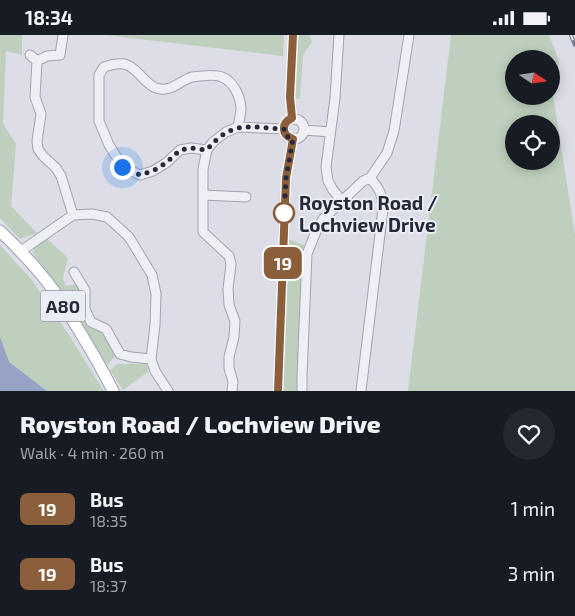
<!DOCTYPE html>
<html lang="en">
<head>
<meta charset="utf-8">
<style>
  body { margin:0; font-family:"Exo 2",sans-serif; background:#242831; color:#f1f3f6; height:100vh; display:flex; flex-direction:column; font-size:19px; white-space:nowrap }
  * { box-sizing:border-box; margin:0 }
  p { font-size:16px; color:#9ea1a6 }
  .icon { flex:none; width:28px; height:28px; fill:none; stroke:currentColor; stroke-width:2; stroke-linecap:round; stroke-linejoin:round }
  .map { position:relative; height:356px; overflow:hidden }
  .sheet { display:flex; flex-direction:column; background:#171b24; flex:1 }
  .sheet>* { flex:none }
  .badge { padding:0 10px; border-radius:8px; font-size:18px; line-height:32px }
  .needle { width:32px; rotate:103deg }
  .controls { position:absolute; left:505px; top:15px; display:grid; gap:10px }
  .controls a { display:grid; place-items:center; width:55px; height:55px; border-radius:50%; background:#171b24; box-shadow:0 2px 12px #0003; font-size:25px }
  .you { position:absolute; width:25px; height:25px; margin:-12px; border:4px solid #fff; border-radius:50%; background:#1a73e8; box-shadow:0 0 0 8px #1a73e833 }
  .map>.badge { position:absolute; translate:-50% -50%; box-shadow:0 0 0 2px #fff }
  .round { display:grid; place-items:center; flex:none; width:52px; height:52px; border-radius:26px; background:#242831 }
  .overview { display:flex; align-items:center; justify-content:space-between; height:85px; padding:0 20px }
  h1 { font-size:24px; font-weight:800; line-height:38px }
  ul { padding:0; list-style:none }
  li { display:flex; align-items:center; gap:15px; height:65px; padding:0 20px }
  li div { flex:1 }
  li b { display:block; font-size:19px }
  li em { font-style:normal }
  li .badge { min-width:55px; font-weight:700; text-align:center }
  .status { display:flex; justify-content:space-between; align-items:center; height:35px; padding:0 25px; background:#171b24; direction:ltr }
  .status svg { height:14px; fill:currentColor }
  .map>svg:first-child { display:block }
  .green { fill:#bed0bd; fill-rule:evenodd }
  .water { fill:#96a3c6 }
  .lines { fill:none; stroke-linecap:round; stroke-linejoin:round }
  .minor-casing { stroke:#a2a3af; stroke-width:11 }
  .major-casing { stroke:#9b9fb1; stroke-width:13 }
  .minor { stroke:#eeeff4; stroke-width:9 }
  .major { stroke:#fff; stroke-width:11 }
  .rail-casing { stroke:#757a8f; stroke-width:4 }
  .rail { stroke:#ebedf4; stroke-width:2; stroke-dasharray:5.5; stroke-linecap:butt }
  .line-casing { stroke:#fff; stroke-width:11 }
  .line { stroke:#8b5e3c; stroke-width:8 }
  .walk { stroke:#26293b; stroke-width:5; stroke-dasharray:0 9 }
  .stop-dot { fill:#fff; stroke:#8b5e3c; stroke-width:2.5 }
  .labels { text-anchor:middle; dominant-baseline:central; stroke-width:4; stroke-linejoin:round; paint-order:stroke }
  .shield { fill:#ebedf4; stroke:#616472; stroke-width:1 }
  .shield-label { font-size:18px; font-weight:bold; fill:#26293b }
  .stop-label { font-size:19px; font-weight:bold; fill:#26293b; stroke:#ebedf4; text-anchor:start }
</style>
</head>
<body>
<div class="status"><b>18:34</b><svg viewBox="0 0 49 12"><path d="M0 12V9h3v3zM5 12V6h3v6zM10 12V3h3v9zM15 12V0h3v12zM26 1h20v11H26zM47 4h2v5h-2z"/></svg></div>
<div class="map">
<svg width="575" height="356" viewBox="0 0 575 356">
  <rect width="100%" height="100%" fill="#dcdde6"/>
  <!-- green -->
  <path class="green" d="M0,0H22V20L6,16L3,89L16,109L11,171L37,198L20,204L0,183Z
    M105,0H284L283,21Z
    M298,0H309L312,7L303,20L300,63L296,64L295,51Z
    M451,0H549L559,26L552,54L575,200V356H408ZM514,24H551V61H514ZM514,89H551V126H514Z
    M47,204L68,223L63,243L66,251L77,249L81,253L82,276L107,300L109,310L116,320L107,330L59,253L33,219L34,213Z
    M288,204L304,210L298,356H283Z
    M0,210L31,244L67,297L104,356H0Z
    M118,329H147L148,337L123,355L110,335Z"/>
  <!-- water -->
  <path class="water" d="M0,302L9,327L47,356H0Z"/>
  <g class="lines">
    <defs>
      <path id="minor" d="M339,0L335,63L326,132L328,146L333,155L342,166
        M30,20L37,26L35,62L41,79L37,106L38,114L43,121L56,133L61,141L73,180
        M37,26L47,21L60,20L63,0
        M292,83L290,62L293,0
        M284 94a10 10 0 1 1 20 0a10 10 0 1 1-20 0Z
        M304,95L330,97
        M207,115L191,113L180,115L166,128L153,136L140,140L123,132L109,110L99,86V40L104,32C125,25 130,29 144,44C147,47 152,52 156,53C171,58 179,46 192,42C199,41 215,39 222,42C234,47 240,61 241,73C241,79 239,86 238,92
        M203,160L246,162
        M21,216L73,180L92,179L107,182L129,202L152,240L156,259L155,290L151,324L155,336L168,356
        M74,237L85,255V274L91,287L106,294L120,319L131,322L151,324
        M232,356L233,347L229,333V322L234,302L235,286L229,270L228,254L231,229L229,221L203,197V134L207,115L213,107L226,97L238,92L284,94
        M278,356L286,143L293,104
        M302,356V341L307,219L317,194L323,184L363,146L370,143L387,118L394,96L409,0
        M361,356L383,174C382,159 380,154 370,143"/>
      <path id="major" d="M0,196C19,214 38,234 54,256C75,288 96,322 113,356"/>
    </defs>
    <!-- minor casing -->
    <use href="#minor" class="minor-casing"/>
    <!-- major casing -->
    <use href="#major" class="major-casing"/>
    <!-- minor -->
    <use href="#minor" class="minor"/>
    <!-- major -->
    <use href="#major" class="major"/>
    <defs>
      <path id="rail" d="M571,0L575,10"/>
    </defs>
    <!-- rail casing -->
    <use href="#rail" class="rail-casing"/>
    <!-- rail -->
    <use href="#rail" class="rail"/>
  </g>
  <g class="lines">
    <defs>
      <path id="line" d="M278,356L286,143L293,104C281,100 281,88 292,83L290,62L293,0"/>
    </defs>
    <!-- line casing -->
    <use href="#line" class="line-casing"/>
    <!-- line -->
    <use href="#line" class="line"/>
    <!-- walk -->
    <path class="walk" d="M122,132L140,140L153,136L166,128L180,115L191,113L207,115C231,85 249,92 284,94L286,101L293,104L286,143L284,180V178"/>
  </g>
  <!-- markers -->
  <circle class="stop-dot" cx="284" cy="178" r="10"/>
  <g class="labels">
    <!-- shield labels -->
    <rect class="shield" x="40.5" y="255.5" width="45" height="31" rx="4"/>
    <g class="shield-label">
      <text x="63" y="271">A80</text>
    </g>
    <!-- stop labels -->
    <g class="stop-label">
      <text x="299" y="167">Royston Road /<tspan x="299" dy="22">Lochview Drive</tspan></text>
    </g>
  </g>
</svg>
<div class="controls">
<a><svg class="needle" viewBox="-14 -14 28 28"><path d="M0-13l5 13h-10z" fill="#e53935"/><path d="M0 13l5-13h-10z" fill="#9ea1a6"/></svg></a>
<a><svg class="icon" aria-label="locate" viewBox="0 0 24 24"><circle cx="12" cy="12" r="6"/><path d="M12 2v4M12 18v4M2 12h4M18 12h4"/></svg></a>
</div>
<div class="you" style="left:122px;top:132px"></div>
<b class="badge" style="left:283px;top:228px;background:#8b5e3c;color:#fff">19</b>
</div>
<section class="sheet">
<div class="overview"><div><h1>Royston Road / Lochview Drive</h1><p>Walk · 4 min · 260 m</p></div><a class="round"><svg class="icon" aria-label="heart" viewBox="0 0 24 24"><path d="M12 20l-8-8c-3-5 5-10 8-4 3-6 11-1 8 4z"/></svg></a></div>
<ul>
<li><span class="badge" style="background:#8b5e3c;color:#fff">19</span><div><b>Bus</b><p>18:35</p></div><em>1 min</em></li>
<li><span class="badge" style="background:#8b5e3c;color:#fff">19</span><div><b>Bus</b><p>18:37</p></div><em>3 min</em></li>
</ul>
</section>
</body>
</html>
